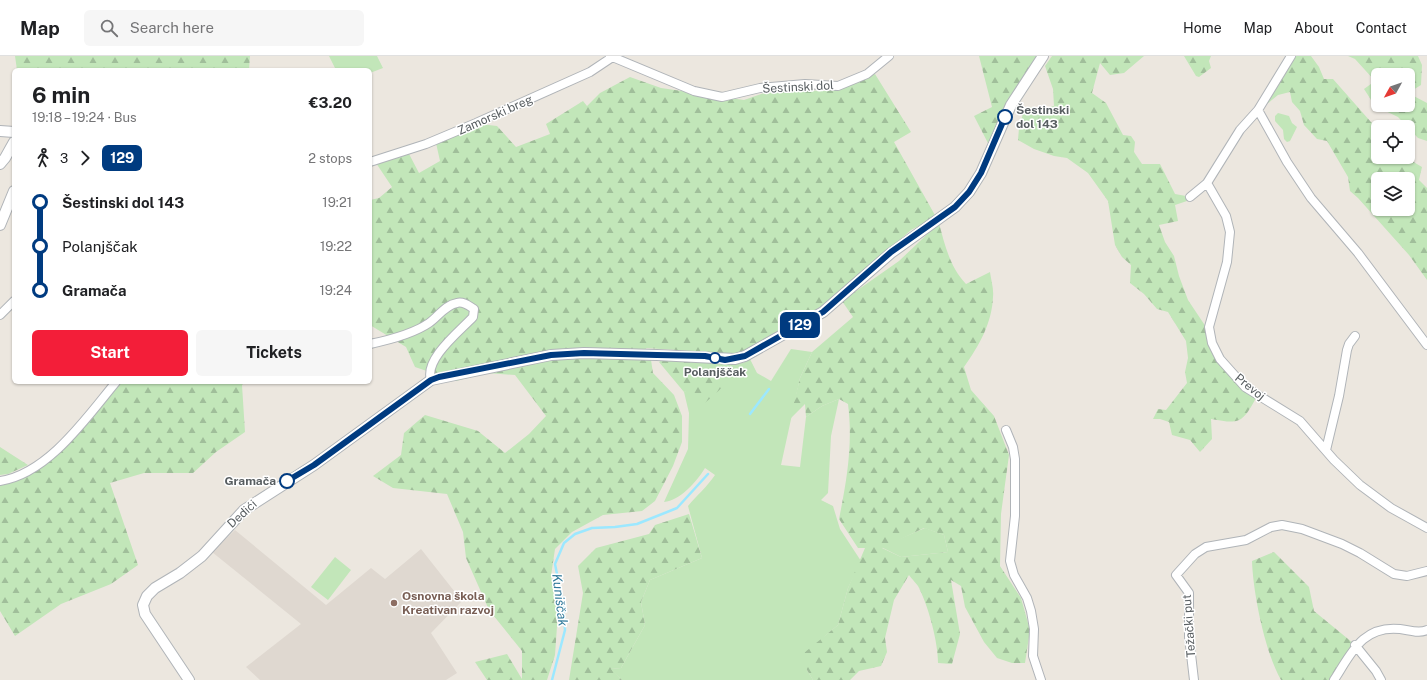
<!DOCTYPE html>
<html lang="en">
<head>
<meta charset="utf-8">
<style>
  body { margin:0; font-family:"Public Sans",sans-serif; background:#f6f6f6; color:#202124; height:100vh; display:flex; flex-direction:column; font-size:15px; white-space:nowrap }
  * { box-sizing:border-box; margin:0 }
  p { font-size:13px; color:#757577 }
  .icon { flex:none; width:22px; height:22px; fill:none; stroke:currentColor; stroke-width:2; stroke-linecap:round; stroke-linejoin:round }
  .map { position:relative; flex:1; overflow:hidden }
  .panel { position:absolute; left:12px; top:12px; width:360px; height:316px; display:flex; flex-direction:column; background:#fff; border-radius:6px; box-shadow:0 1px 3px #0004 }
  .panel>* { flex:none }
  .badge { padding:0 8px; border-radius:6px; font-size:14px; line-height:26px }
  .needle { width:26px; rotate:230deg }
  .buttons { position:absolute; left:1371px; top:12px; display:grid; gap:8px }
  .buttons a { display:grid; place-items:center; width:44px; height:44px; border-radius:6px; background:#fff; box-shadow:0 1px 3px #0004; font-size:20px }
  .map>.badge { position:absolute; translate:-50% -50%; box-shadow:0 0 0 2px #fff }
  .legs { display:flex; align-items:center; gap:6px; height:44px; padding:0 20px; font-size:13px }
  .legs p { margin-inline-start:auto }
  .headline { display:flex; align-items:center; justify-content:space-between; height:68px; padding:0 20px }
  h1 { font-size:22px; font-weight:700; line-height:30px }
  .primary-button { display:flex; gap:8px; margin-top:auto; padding:8px 20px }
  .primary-button a { flex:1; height:46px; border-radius:6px; background:#f31e39; color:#fff; font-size:16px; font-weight:700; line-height:46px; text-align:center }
  .primary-button a+a { background:#f6f6f6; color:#202124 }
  ul { padding:0 20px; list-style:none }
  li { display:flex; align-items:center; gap:14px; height:44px; font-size:15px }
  li i { display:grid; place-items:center; width:6px; height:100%; margin:0 5px; background:currentColor }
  li i::after { content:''; width:10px; height:10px; margin:-5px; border:3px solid; border-radius:50%; background:#fff }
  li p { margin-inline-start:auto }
  li:first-child i { background:linear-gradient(#0000 50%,currentColor 0) }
  li:last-child i { background:linear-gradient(currentColor 50%,#0000 0) }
  header { display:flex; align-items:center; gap:24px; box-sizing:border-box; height:56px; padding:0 20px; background:#fff; border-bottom:1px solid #e0e0e0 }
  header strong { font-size:19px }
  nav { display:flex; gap:22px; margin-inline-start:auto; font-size:14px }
  .search { width:280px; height:36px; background:#f6f6f6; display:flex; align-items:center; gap:10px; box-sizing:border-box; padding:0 14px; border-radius:6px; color:#757577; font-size:15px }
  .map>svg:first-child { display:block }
  .education { fill:#dfd8d0 }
  .green { fill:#c2e6b9 }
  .forest { fill:url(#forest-firs); fill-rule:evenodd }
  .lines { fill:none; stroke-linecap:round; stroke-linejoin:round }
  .stream { stroke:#9ce8ff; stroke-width:2.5 }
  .minor-casing { stroke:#b0b4b8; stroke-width:10 }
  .tertiary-casing { stroke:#b0b4b8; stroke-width:12 }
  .minor { stroke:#fff; stroke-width:8 }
  .tertiary { stroke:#fff; stroke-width:10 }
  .line-1-casing { stroke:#fff; stroke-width:9 }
  .line-1 { stroke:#003b80; stroke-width:6 }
  .stop-1-dot { fill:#fff; stroke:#003b80; stroke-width:2 }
  .education-dot { fill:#8d6e63; stroke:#fff; stroke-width:1.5 }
  .labels { text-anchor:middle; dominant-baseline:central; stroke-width:3; stroke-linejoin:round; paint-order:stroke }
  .street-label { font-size:12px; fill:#585e61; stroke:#fff }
  .stop-label { font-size:12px; font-weight:bold; fill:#585e61; stroke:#fff; text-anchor:start }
  .education-label { font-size:12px; font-weight:bold; fill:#785e54; stroke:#fff; text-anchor:start }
  .water-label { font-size:13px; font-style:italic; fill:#2f799a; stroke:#fff }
</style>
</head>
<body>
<header>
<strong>Map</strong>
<div class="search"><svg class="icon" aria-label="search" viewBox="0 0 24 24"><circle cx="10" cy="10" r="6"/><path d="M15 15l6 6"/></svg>Search here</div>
<nav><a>Home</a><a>Map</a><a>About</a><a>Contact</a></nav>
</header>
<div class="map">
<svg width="1427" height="624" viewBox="0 0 1427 624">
  <defs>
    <pattern id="forest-firs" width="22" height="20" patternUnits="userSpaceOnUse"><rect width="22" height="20" fill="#c2e6b9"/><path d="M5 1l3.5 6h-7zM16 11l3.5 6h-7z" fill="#a0be9a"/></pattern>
  </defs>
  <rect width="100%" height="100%" fill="#ece7df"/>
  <!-- education -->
  <path class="education" d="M235,474L326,549L371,512L385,523L421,493L462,545L431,577L457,617L446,624H260L246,611L301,568L212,496Z"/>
  <!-- green -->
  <path class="green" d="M329,0H377L383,12L370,17V14H336Z
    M1278,57L1289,60L1292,67L1297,71L1290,85L1287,86L1284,83L1283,74L1275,65V60Z
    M791,293L812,296L800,322L781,409L800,411L806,361L822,350L839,343L831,380L828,437L821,444L833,450L840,473L861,505L848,532L838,569L825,580L807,614L813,624H622L610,613L621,612L645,569L641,546L650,524L702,502L688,450C697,439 707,431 715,419L705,412C697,425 680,445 664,446L688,393L689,357L684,336L731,315L730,308L743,307L750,303L757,317L771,325Z
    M925,472L944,479L948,496L901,501L881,491Z
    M335,501L351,514L328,544L311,531Z"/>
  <!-- forest -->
  <path class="forest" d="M15,0H250L249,14H17Z
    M979,0H1037L990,91L974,60L992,51Z
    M1052,0H1144L1124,17L1110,19L1100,7L1092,37L1106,47L1123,79L1131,80L1135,86L1134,96L1142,108H1160L1175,138L1186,140L1187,145L1175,149L1178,165L1159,169L1165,186L1174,200L1179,220L1188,244L1206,271L1210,292L1219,307L1256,342C1242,368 1239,368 1211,363L1212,383L1200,396L1190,384L1172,379L1169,366L1160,363H1153L1158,353L1166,354L1187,327L1185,316L1188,302L1186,285L1168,256L1157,253L1144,238L1130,227L1131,209L1122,201L1115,189L1108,145L1088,117L1067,102L1054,100L1034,93L1018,84L1019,72L1024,54L1030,51L1041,53L1054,50L1053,33L1045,10Z
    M1184,0H1211L1209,5L1211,12L1199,21L1196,20Z
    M1296,0H1311L1319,11L1324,23H1333L1378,74V101H1405L1422,111L1419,124L1427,132V224L1409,199L1358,142L1350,135L1348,121L1327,85L1317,83L1304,69L1300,55L1292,46L1290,36L1278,39L1267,48ZM1378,123H1408V153H1378Z
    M1348,0H1418L1422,9L1421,29L1413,34L1408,30V19H1378V49H1408V37L1427,47V85L1418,82L1398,61L1375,50L1364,33L1375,25L1355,3Z
    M875,18L911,76L894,86L936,161L911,174L816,257L737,298L646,292L651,304L653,317L674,339L682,360V386L673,410L655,445L642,455L603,459L572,476L555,493L551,520L558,556L555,599L547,624H487L475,606L507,598L522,623V595L489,554L466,502L463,476L447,438L393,432L373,420L401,399L404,377L425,359L478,375L505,397L529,378L546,360L515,319L487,317L456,325L415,311L406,291L370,269V144L379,142L392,131L376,107L408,96L419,117L440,105L436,87L480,68L497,70L516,91L550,78L546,68L583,45L587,50L600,37L630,21L661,32L744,44L764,37L778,34L828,35Z
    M939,167C945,190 950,211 966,228L990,216C991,224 994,233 993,241C992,267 979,290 964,311L971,334L994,360L1009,399L1001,458L1000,510L1021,542L1030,574L1025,607H1012L997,602L984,586L965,551L961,530L951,524L960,578L952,608L938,607C938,586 929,553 920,534C918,528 912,524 909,519L894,544L885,582L887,596L881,610L859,615L850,624H813L807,614L804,597L838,569L848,532L865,492H858L839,463C847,424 853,387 848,348L839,343L822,350L806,361L805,348L790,363L800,322L812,296L853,261L842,245L899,205ZM924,472L944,479L948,496L901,501L882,492Z
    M664,303L730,308C732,327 717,336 704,348L688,335L684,336L659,306Z
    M122,326H245L242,329L245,376L216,396L193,417H144L110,427L138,509L111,528L61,548L15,580L0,555V428L38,414L80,376Z
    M0,391L28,409L8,418L0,419Z
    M689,458L702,502L650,524L641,546L645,569L621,612L611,613L622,624H569L583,537L578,510L596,492L649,478L655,469Z
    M1274,496L1309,531L1314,555L1353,587L1331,624H1281C1265,596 1253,537 1252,505Z"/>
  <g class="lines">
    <!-- stream -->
    <path class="stream" d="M750,358L769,333
      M552,624L565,574L563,548L555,508L564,487L575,478L592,472L615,471L637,468L677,452L708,418"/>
    <defs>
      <path id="minor" d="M610,0L694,35L722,41L760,32L805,28L838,30L867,18L889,0
        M1291,0L1258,54L1240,74L1207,127L1226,160L1230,176L1227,206L1209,271L1212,287L1220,303L1245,331L1300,365L1334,404L1360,429L1391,452L1427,472
        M1258,54L1287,106L1311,142L1358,197L1427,289
        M370,106L426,88L476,67L590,16L614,0
        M1190,141L1207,127
        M0,259L14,245
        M370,288C389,284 413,278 429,267C438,261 445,249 457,247C463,245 469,250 474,253L473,261C460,275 424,303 431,324
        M1006,374L1013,391L1015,403V460L1010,505L1014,519L1027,542L1031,555L1034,573L1033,600L1041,624
        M1326,394L1339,340L1347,294L1349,288L1355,280
        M0,425C48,418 87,361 116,326
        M1355,589L1376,615L1381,624
        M1194,624L1189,581V537L1176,519L1195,498L1206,491L1246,484L1271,471L1282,469L1302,473L1342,488L1360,497L1394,518L1407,520L1427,515
        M1334,624C1351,598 1362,569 1400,573C1409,574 1419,578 1427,574"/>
      <path id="tertiary" d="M0,75L14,76
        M0,108L5,102L14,86
        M0,169L14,135
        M189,624L145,558L143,549L147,540L155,532L180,517L202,500L244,454L314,409L431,324L551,299L584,297L657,299L735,303L745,300L823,256L891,197L955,151L969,136L981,117L1011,49L1043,0"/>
    </defs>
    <!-- minor casing -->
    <use href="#minor" class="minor-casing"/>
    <!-- tertiary casing -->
    <use href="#tertiary" class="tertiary-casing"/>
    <!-- minor -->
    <use href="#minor" class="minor"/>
    <!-- tertiary -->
    <use href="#tertiary" class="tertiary"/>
  </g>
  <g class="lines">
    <defs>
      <path id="line-1" d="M287,425L314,409L431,324L439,321L551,299L584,297L657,299L705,300L725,304L745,300L823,256L891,196L955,151L969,136L981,117L1005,61"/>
    </defs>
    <!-- line-1 casing -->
    <use href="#line-1" class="line-1-casing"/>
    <!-- line-1 -->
    <use href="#line-1" class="line-1"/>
  </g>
  <!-- markers -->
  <g class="stop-1-dot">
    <circle cx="1005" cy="61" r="7"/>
    <circle cx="715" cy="302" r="5"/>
    <circle cx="287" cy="425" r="7"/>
  </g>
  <circle class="education-dot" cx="394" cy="547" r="4"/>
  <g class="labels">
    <!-- street labels -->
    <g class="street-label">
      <text transform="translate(798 31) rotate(-3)">Šestinski dol</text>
      <text transform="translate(495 59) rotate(-24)">Zamorski breg</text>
      <text transform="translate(1250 331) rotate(39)">Prevoj</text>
      <text transform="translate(242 458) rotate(-42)">Dedići</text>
      <text transform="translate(1189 570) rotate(-94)">Težački put</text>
    </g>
    <!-- stop labels -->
    <g class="stop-label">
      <text x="1016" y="54">Šestinski<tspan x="1016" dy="14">dol 143</tspan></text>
      <text x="715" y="316" text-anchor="middle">Polanjščak</text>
      <text x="276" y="425" text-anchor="end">Gramača</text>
    </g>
    <!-- education labels -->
    <g class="education-label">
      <text x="402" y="540">Osnovna škola<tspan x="402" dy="14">Kreativan razvoj</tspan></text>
    </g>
    <!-- water labels -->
    <g class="water-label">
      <text transform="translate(560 544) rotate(83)">Kuniščak</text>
    </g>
  </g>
</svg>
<div class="buttons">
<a><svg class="needle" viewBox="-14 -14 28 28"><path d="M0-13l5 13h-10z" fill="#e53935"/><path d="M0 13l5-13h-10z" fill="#757577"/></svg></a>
<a><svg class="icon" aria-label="locate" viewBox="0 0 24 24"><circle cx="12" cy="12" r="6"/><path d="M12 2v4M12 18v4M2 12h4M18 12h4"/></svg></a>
<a><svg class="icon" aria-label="layers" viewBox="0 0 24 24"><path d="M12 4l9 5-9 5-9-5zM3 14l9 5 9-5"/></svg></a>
</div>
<b class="badge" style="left:800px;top:269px;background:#003b80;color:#fff">129</b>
<section class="panel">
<div class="headline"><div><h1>6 min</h1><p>19:18 – 19:24 · Bus</p></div><b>€3.20</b></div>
<div class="legs"><svg class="icon" aria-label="walk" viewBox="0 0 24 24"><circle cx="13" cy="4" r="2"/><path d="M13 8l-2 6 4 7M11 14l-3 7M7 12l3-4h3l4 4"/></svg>3<svg class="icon" aria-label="forward" viewBox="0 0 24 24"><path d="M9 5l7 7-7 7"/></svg><b class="badge" style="background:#003b80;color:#fff">129</b><p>2 stops</p></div>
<ul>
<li><i style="color:#003b80"></i><b>Šestinski dol 143</b><p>19:21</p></li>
<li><i style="color:#003b80"></i><span>Polanjščak</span><p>19:22</p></li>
<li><i style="color:#003b80"></i><b>Gramača</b><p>19:24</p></li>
</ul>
<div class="primary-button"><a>Start</a><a>Tickets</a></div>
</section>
</div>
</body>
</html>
